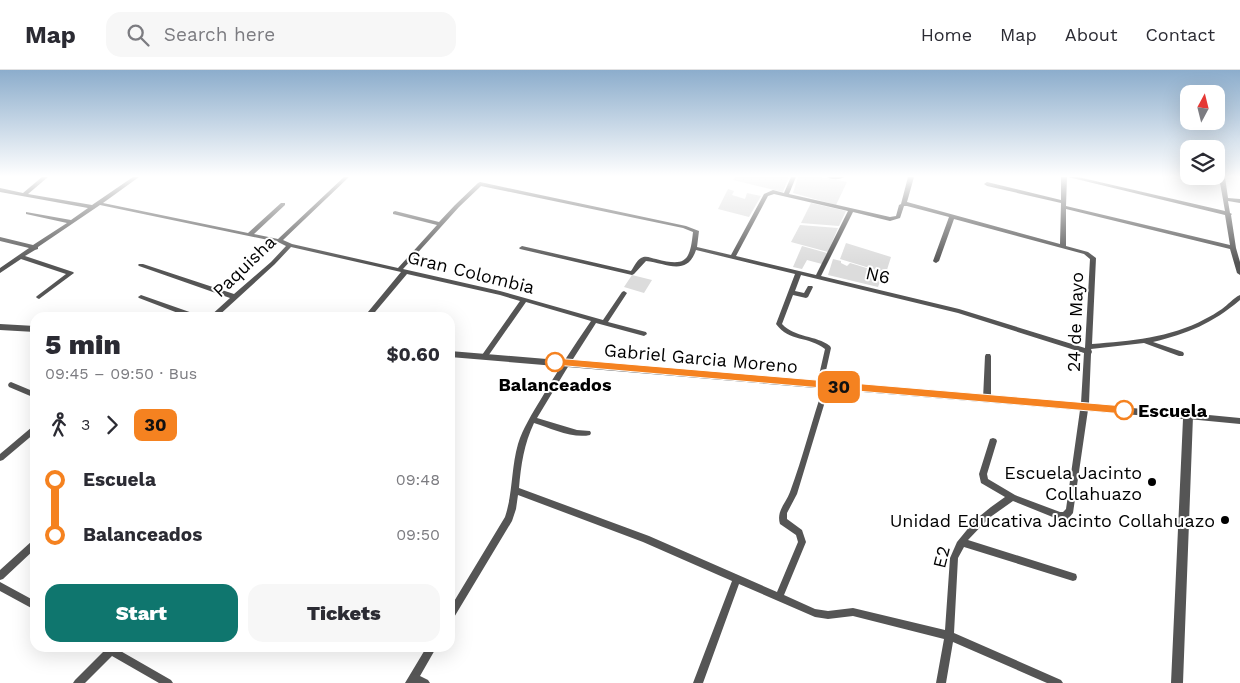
<!DOCTYPE html>
<html lang="en">
<head>
<meta charset="utf-8">
<style>
  body { margin:0; font-family:"Work Sans",sans-serif; background:#f7f7f7; color:#2b2b33; height:100vh; display:flex; flex-direction:column; font-size:19px; white-space:nowrap }
  * { box-sizing:border-box; margin:0 }
  p { font-size:16px; color:#7c7c81 }
  .icon { flex:none; width:28px; height:28px; fill:none; stroke:currentColor; stroke-width:2; stroke-linecap:round; stroke-linejoin:round }
  .map { position:relative; flex:1; overflow:hidden }
  .side { position:absolute; left:30px; top:242px; width:425px; height:340px; display:flex; flex-direction:column; background:#fff; border-radius:15px; box-shadow:0 5px 20px #0002 }
  .side>* { flex:none }
  .badge { padding:0 10px; border-radius:8px; font-size:18px; line-height:32px }
  .needle { width:32px; rotate:7deg }
  .tools { position:absolute; left:1180px; top:15px; display:grid; gap:10px }
  .tools a { display:grid; place-items:center; width:45px; height:45px; border-radius:10px; background:#fff; box-shadow:0 5px 20px #0002; font-size:25px }
  .map>.badge { position:absolute; translate:-50% -50%; box-shadow:0 0 0 2px #fff }
  .legs { display:flex; align-items:center; gap:8px; height:55px; padding:0 15px; font-size:16px }
  .legs p { margin-inline-start:auto }
  .head { display:flex; align-items:center; justify-content:space-between; height:85px; padding:0 15px }
  h1 { font-size:28px; font-weight:800; line-height:38px }
  .cta { display:flex; gap:10px; margin-top:auto; padding:10px 15px }
  .cta a { flex:1; height:58px; border-radius:15px; background:#0f766e; color:#fff; font-size:20px; font-weight:800; line-height:58px; text-align:center }
  .cta a+a { background:#f7f7f7; color:#2b2b33 }
  ul { padding:0 15px; list-style:none }
  li { display:flex; align-items:center; gap:18px; height:55px; font-size:19px }
  li i { display:grid; place-items:center; width:8px; height:100%; margin:0 6px; background:currentColor }
  li i::after { content:''; width:12px; height:12px; margin:-6px; border:4px solid; border-radius:50%; background:#fff }
  li p { margin-inline-start:auto }
  li:first-child i { background:linear-gradient(#0000 50%,currentColor 0) }
  li:last-child i { background:linear-gradient(currentColor 50%,#0000 0) }
  header { display:flex; align-items:center; gap:30px; box-sizing:border-box; height:70px; padding:0 25px; background:#fff; border-bottom:1px solid #e1e1e2 }
  header strong { font-size:24px }
  nav { display:flex; gap:28px; margin-inline-start:auto; font-size:18px }
  .search { width:350px; height:45px; background:#f7f7f7; display:flex; align-items:center; gap:12px; box-sizing:border-box; padding:0 18px; border-radius:15px; color:#7c7c81; font-size:19px }
  .map>svg:first-child { display:block }
  .green { fill:#dcdcdc }
  .lines { fill:none; stroke-linecap:round; stroke-linejoin:round }
  .minor { fill:#555; fill-rule:evenodd }
  .tertiary { fill:#555; fill-rule:evenodd }
  .line-1 { fill:#f58220; stroke:#fff }
  .stop-1-dot { fill:#fff; stroke:#f58220; stroke-width:2.5 }
  .poi-dot { fill:#000; stroke:#fff; stroke-width:2 }
  .labels { text-anchor:middle; dominant-baseline:central; stroke-width:4; stroke-linejoin:round; paint-order:stroke }
  .street-label { font-size:18px; fill:#000; stroke:#fff }
  .stop-label { font-size:18px; font-weight:bold; fill:#000; stroke:#fff }
  .poi-label { font-size:18px; fill:#000; stroke:#fff; text-anchor:end }
</style>
</head>
<body>
<header>
<strong>Map</strong>
<div class="search"><svg class="icon" aria-label="search" viewBox="0 0 24 24"><circle cx="10" cy="10" r="6"/><path d="M15 15l6 6"/></svg>Search here</div>
<nav><a>Home</a><a>Map</a><a>About</a><a>Contact</a></nav>
</header>
<div class="map">
<svg width="1240" height="613" viewBox="0 0 1240 613">
  <rect width="100%" height="100%" fill="#fff"/>
  <!-- green -->
  <path class="green" d="M735,107H789L783,122L733,110Z
    M798,107H821L847,112L836,135L793,123Z
    M728,119L734,121L732,125L745,129L747,123L761,126L749,147L718,139Z
    M811,133L846,141L839,156L801,153Z
    M800,155L838,158L828,182L791,172Z
    M846,173L891,187L886,203L840,189Z
    M802,176L827,183L822,194L807,190L802,199L793,197Z
    M833,189L841,191V193L847,196L850,193L883,203L878,217L828,205Z
    M632,205L652,210L644,223L624,217Z"/>
  <g class="lines">
    <!-- minor -->
    <path class="minor" d="M42,107H48L28,124L92,135L133,107H139L103,133L248,163L281,133H285V135L254,164L278,169L344,107H349L283,170L292,174L398,198L437,155L393,144V142L395,141L439,152L455,135L478,113L480,112L686,156L699,161L697,177L731,185L764,124L773,120L784,123L791,107H796L789,124L890,147L896,146L899,135L901,134L908,107H914L907,132L1060,174L1061,133L987,116L984,114L987,112L1061,130V107H1067L1066,136L1230,175L1225,145L1068,107H1078L1225,141L1219,107H1225L1228,128L1240,129V133L1228,131L1230,143L1232,144L1231,145L1236,178L1240,192V205L1237,203L1230,179L1066,139V176L1088,182L1096,188L1092,274C1130,271 1170,268 1205,249C1211,246 1216,243 1222,239C1228,235 1233,228 1240,225V230C1213,253 1187,264 1153,272L1183,282L1184,284L1183,286H1179L1144,273L1091,279L1092,282L1091,284L1089,333L1073,443L1068,449L1060,450L1013,431L989,448L968,470L1073,503L1076,504L1077,507L1076,510L1073,511L964,477L958,488L954,563L1061,610L1063,613H1047L953,572L946,613H936L944,569L853,546L828,549L815,547L739,514L703,613H693L732,511L643,472L518,425L516,439L512,451L453,549L450,550V538L505,447C513,423 511,398 518,374C523,358 532,344 541,329C556,303 573,277 591,251L526,232L486,289H482L481,287L482,285L520,231L500,225L407,204L370,248H363L401,202L291,177L275,194L216,248H208L230,228L139,196L138,195L139,194H143L234,224L271,192L286,176L278,172L100,135L38,177V179L35,180L25,186L73,202L74,203L39,229L37,228L36,227L37,226L66,204L21,189L0,203V198L29,178L0,171V167L33,175L67,153L26,144V142L71,150L88,138L0,122V118L23,123ZM481,116L683,158L693,162C690,191 686,197 656,189C651,188 646,185 641,188C636,191 634,197 631,201L522,176L519,178L520,179L632,205L634,204L646,191C666,193 687,207 696,180L795,204L776,254C789,272 809,266 825,279L817,314L818,316H822L823,314L831,278L830,276C816,265 795,268 782,254L793,225L806,228L808,227L813,217L812,216H808L804,223L795,221L801,205L958,243L1084,283L1081,333L1066,439L1063,442H1060L1015,425L988,409L987,404L997,371L996,369L993,368L990,369L979,404L981,413L1005,427L991,437L975,450L957,472L950,488L945,560L853,538L828,541L815,539L784,525L806,472L802,460L787,449V443L797,424L830,315L829,313H825L824,315C812,350 803,387 790,422C786,433 776,441 780,454L796,465L798,472L777,522L649,466L519,418C521,395 524,374 534,353C550,358 573,369 590,365L591,363L590,361L577,360L537,348L566,300L596,253L644,266L647,264L646,262L608,252L627,223L624,221L622,222L603,250L500,221L403,199L459,137ZM774,124L848,141L816,205L736,186L768,126ZM904,136H907L949,147L933,191L934,192L936,193L939,191L954,149L1084,184L1090,189L1085,278L959,239L821,206L853,142L890,151L900,148Z
      M827,107H844C840,110 831,110 827,107Z
      M141,225L201,246L202,248H191L139,228L138,227Z
      M986,284H990L991,286V329L989,331H985L983,329L985,286Z
      M11,312L35,322V328L9,317L8,315L9,313Z
      M1188,343L1240,348V354L1188,349L1185,348L1184,346L1185,344Z
      M35,356V363L3,390L0,391V384L32,357Z
      M35,470V479L3,509L0,510V500L32,471Z
      M0,512L35,531V540L0,521Z
      M102,578H117V579L171,610L173,613H159L112,586L85,613H73L75,610L104,581Z
      M426,578H436L420,606L428,610L430,613H405Z"/>
    <!-- tertiary -->
    <path class="tertiary" d="M0,254L35,256V262L0,260Z
      M450,281L1191,343L1193,346L1183,613H1171L1183,349L450,287Z"/>
  </g>
  <!-- sky -->
  <linearGradient id="sky" x2="0" y2="1"><stop stop-color="#8cadcc"/><stop offset="0.55" stop-color="#fff"/><stop offset="1" stop-color="#fff" stop-opacity="0"/></linearGradient>
  <rect width="1240" height="193" fill="url(#sky)"/>
  <!-- line-1 -->
  <path class="line-1" d="M555,288L1124,336L1129,340L1124,344L555,295L550,292Z"/>
  <!-- markers -->
  <g class="stop-1-dot">
    <circle cx="555" cy="292" r="9"/>
    <circle cx="1124" cy="340" r="9"/>
  </g>
  <g class="poi-dot">
    <circle cx="1152" cy="412" r="5"/>
    <circle cx="1225" cy="450" r="5"/>
  </g>
  <g class="labels">
    <!-- street labels -->
    <g class="street-label">
      <text transform="translate(244 196) rotate(-44)">Paquisha</text>
      <text transform="translate(471 202) rotate(14)">Gran Colombia</text>
      <text transform="translate(878 205) rotate(13)">N6</text>
      <text transform="translate(1075 252) rotate(-88)">24 de Mayo</text>
      <text transform="translate(701 288) rotate(5)">Gabriel Garcia Moreno</text>
      <text transform="translate(941 487) rotate(-76)">E2</text>
    </g>
    <!-- stop labels -->
    <g class="stop-label">
      <text x="555" y="314">Balanceados</text>
      <text x="1138" y="340" text-anchor="start">Escuela</text>
    </g>
    <!-- poi labels -->
    <g class="poi-label">
      <text x="1142" y="402">Escuela Jacinto<tspan x="1142" dy="21">Collahuazo</tspan></text>
      <text x="1215" y="450">Unidad Educativa Jacinto Collahuazo</text>
    </g>
  </g>
</svg>
<div class="tools">
<a><svg class="needle" viewBox="-14 -14 28 28"><path d="M0-13l5 13h-10z" fill="#e53935"/><path d="M0 13l5-13h-10z" fill="#7c7c81"/></svg></a>
<a><svg class="icon" aria-label="layers" viewBox="0 0 24 24"><path d="M12 4l9 5-9 5-9-5zM3 14l9 5 9-5"/></svg></a>
</div>
<b class="badge" style="left:839px;top:317px;background:#f58220;color:#111">30</b>
<section class="side">
<div class="head"><div><h1>5 min</h1><p>09:45 – 09:50 · Bus</p></div><b>$0.60</b></div>
<div class="legs"><svg class="icon" aria-label="walk" viewBox="0 0 24 24"><circle cx="13" cy="4" r="2"/><path d="M13 8l-2 6 4 7M11 14l-3 7M7 12l3-4h3l4 4"/></svg>3<svg class="icon" aria-label="forward" viewBox="0 0 24 24"><path d="M9 5l7 7-7 7"/></svg><b class="badge" style="background:#f58220;color:#111">30</b></div>
<ul>
<li><i style="color:#f58220"></i><b>Escuela</b><p>09:48</p></li>
<li><i style="color:#f58220"></i><b>Balanceados</b><p>09:50</p></li>
</ul>
<div class="cta"><a>Start</a><a>Tickets</a></div>
</section>
</div>
</body>
</html>
